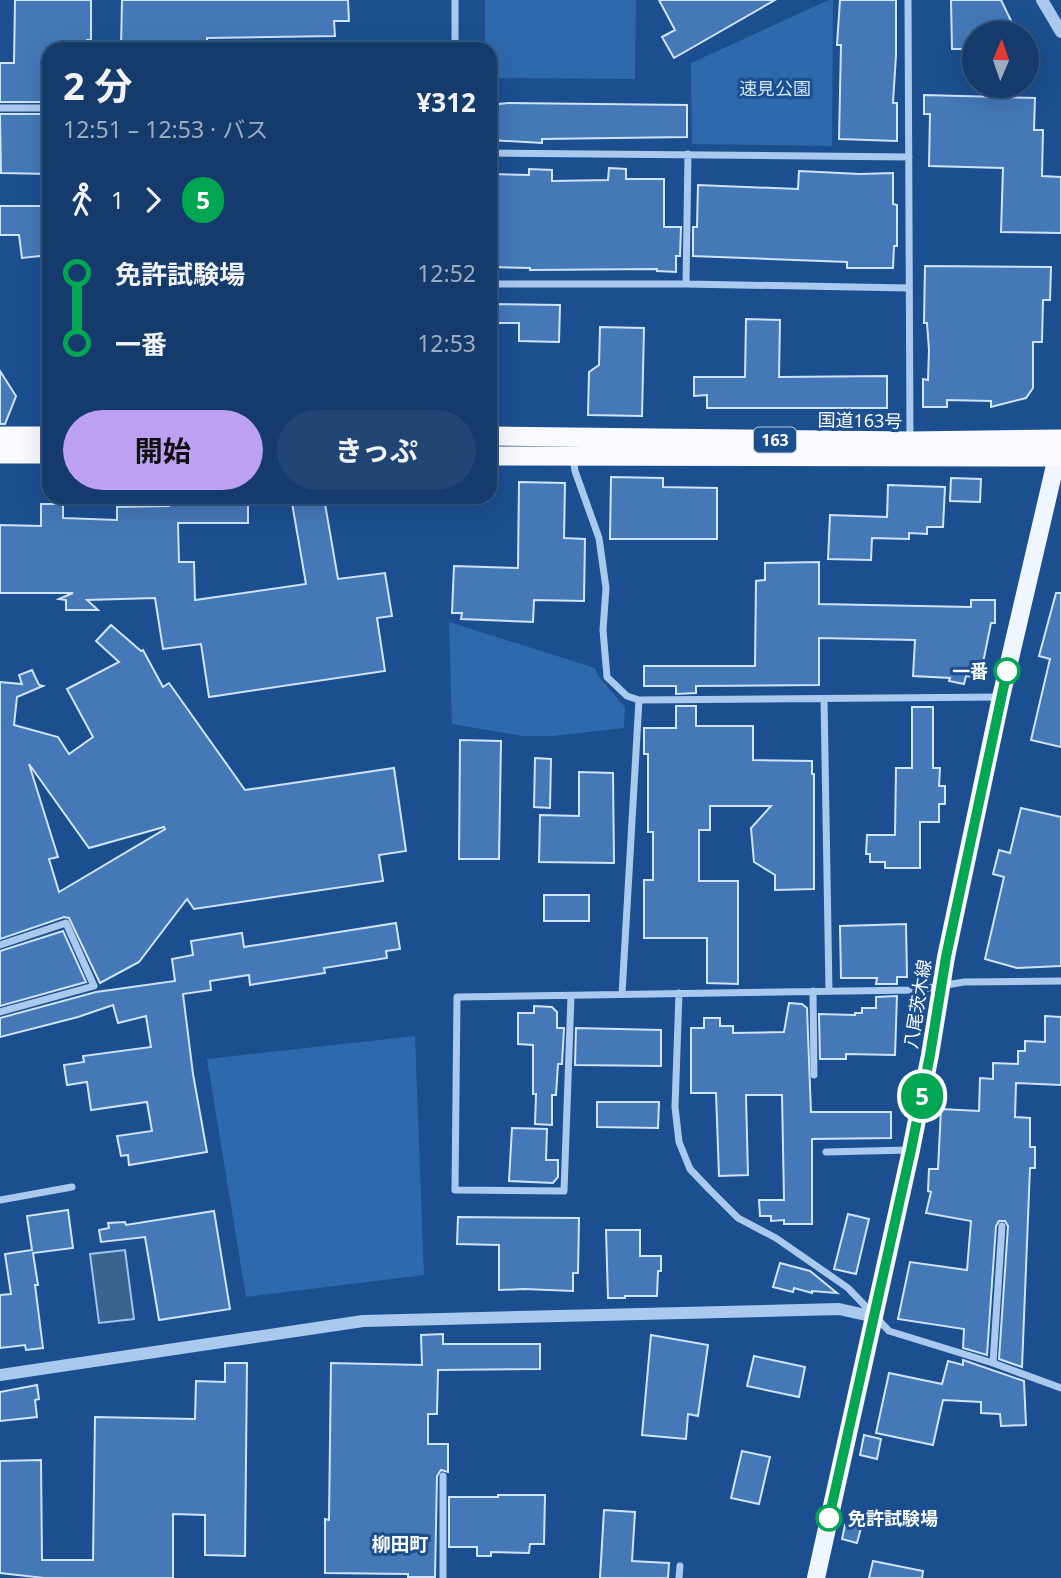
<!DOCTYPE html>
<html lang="ja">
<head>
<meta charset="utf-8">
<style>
  body { margin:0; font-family:"Noto Sans","Noto Sans JP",sans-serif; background:#214673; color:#f1f3f6; height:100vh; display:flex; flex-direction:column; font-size:26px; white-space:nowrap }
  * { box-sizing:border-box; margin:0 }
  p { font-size:23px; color:#9dadc1 }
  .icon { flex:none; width:38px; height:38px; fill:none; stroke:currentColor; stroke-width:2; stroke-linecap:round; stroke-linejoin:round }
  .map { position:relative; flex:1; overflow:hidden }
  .sheet { position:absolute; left:42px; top:42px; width:455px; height:462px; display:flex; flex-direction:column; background:#143b6b; border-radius:21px; box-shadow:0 7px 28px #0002,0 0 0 2px #33557e }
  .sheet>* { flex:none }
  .badge { padding:0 14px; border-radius:23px; font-size:24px; line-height:46px }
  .needle { width:46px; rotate:2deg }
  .tools { position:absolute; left:962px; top:21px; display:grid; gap:14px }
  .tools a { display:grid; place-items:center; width:77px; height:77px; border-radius:50%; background:#143b6b; box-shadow:0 7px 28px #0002,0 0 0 2px #33557e; font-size:35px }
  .map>.badge { position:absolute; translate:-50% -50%; box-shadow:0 0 0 4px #fff }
  .legs { display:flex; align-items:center; gap:10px; height:77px; padding:0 21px; font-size:23px }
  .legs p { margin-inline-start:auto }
  .overview { display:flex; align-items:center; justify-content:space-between; height:119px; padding:0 21px }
  h1 { font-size:38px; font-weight:700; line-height:52px }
  .action { display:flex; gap:14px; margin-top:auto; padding:14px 21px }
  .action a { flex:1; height:80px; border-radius:42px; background:#bca0f2; color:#111; font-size:28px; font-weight:700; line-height:80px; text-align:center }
  .action a+a { background:#214673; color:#f1f3f6 }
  ul { padding:0 21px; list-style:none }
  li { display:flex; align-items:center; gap:24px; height:70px; font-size:26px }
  li i { display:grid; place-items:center; width:10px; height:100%; margin:0 9px; background:currentColor }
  li i::after { content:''; width:18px; height:18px; margin:-9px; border:5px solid; border-radius:50%; background:#143b6b }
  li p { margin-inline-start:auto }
  li:first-child i { background:linear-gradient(#0000 50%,currentColor 0) }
  li:last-child i { background:linear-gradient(currentColor 50%,#0000 0) }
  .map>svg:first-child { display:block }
  .green { fill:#2e69ad }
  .water { fill:#3c6290; stroke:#9cc4f0; stroke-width:2 }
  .building { fill:#4478b7; stroke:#cfe3fa; stroke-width:2; fill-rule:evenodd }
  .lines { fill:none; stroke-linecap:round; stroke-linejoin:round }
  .minor { stroke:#a9c9ee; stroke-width:7 }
  .tertiary { stroke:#a9c9ee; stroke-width:12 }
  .primary { stroke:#f0f6ff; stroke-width:18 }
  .trunk { stroke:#f8faff; stroke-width:19 }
  .line-1-casing { stroke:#fff; stroke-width:16 }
  .line-1 { stroke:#00a651; stroke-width:10 }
  .stop-1-dot { fill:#fff; stroke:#00a651; stroke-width:3.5 }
  .labels { text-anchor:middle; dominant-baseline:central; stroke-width:6; stroke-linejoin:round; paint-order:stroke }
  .shield { fill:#1b4f8f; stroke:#bbcadd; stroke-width:2 }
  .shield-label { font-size:16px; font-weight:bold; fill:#fff }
  .park-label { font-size:18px; fill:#cfe3fa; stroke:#1b4f8f }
  .street-label { font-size:18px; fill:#fff; stroke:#1b4f8f }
  .stop-label { font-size:18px; font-weight:bold; fill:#fff; stroke:#1b4f8f; text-anchor:end }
  .neighbourhood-label { font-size:19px; font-weight:bold; fill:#fff; stroke:#1b4f8f }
</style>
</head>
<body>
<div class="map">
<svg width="1061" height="1578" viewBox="0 0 1061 1578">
  <rect width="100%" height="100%" fill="#1b4f8f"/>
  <!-- green -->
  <path class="green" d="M485,0H636L635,79L490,78V49H485Z
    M829,0H833L832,146L692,144L691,63Z
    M449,622L595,668L598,676L625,707L624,728L552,736H522L452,724Z
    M415,1036L424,1275L246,1297L207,1059Z"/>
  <!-- water -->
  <path class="water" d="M125,1250L134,1319L99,1323L90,1254Z"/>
  <!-- building -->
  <path class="building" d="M15,0H91V40H87V49H49L45,102H0V63H14Z
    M122,0H348L349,21H334L335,36L207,38V49H121Z
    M659,0H775L674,58L662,37L675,30Z
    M840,0H896V55L893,103H897V141L839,139L841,45H837Z
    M951,0H1001L1017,33H975V49H952Z
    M924,95L1035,98L1034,130H1043L1042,176L1061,177V233L1001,232L1003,168L929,166L930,114H924Z
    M508,103L687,105V137L542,139V143L490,140V105Z
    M0,114H45L44,151H49V174L1,173Z
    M609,168L626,169V179H664V227H681L680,256H676V272L657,271V269L530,270V268L490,267V174L529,175V169L552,170V181L608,180Z
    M799,171L860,174L893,173V204L897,205V246H894L893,268H847V262L693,256V227H697L698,185L798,189Z
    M0,206H49V255L22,258L19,235H0Z
    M925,266L1051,267L1050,300H1043L1042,342H1033V388L1026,398L991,407V401L947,400V407H923V379L928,380L929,350L927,323H924Z
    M490,304L560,305L559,342L519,341V323H490Z
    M746,319L780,320L779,377L887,376V408H707V395L694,396V377H745Z
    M600,327L644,328L642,416L588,415L589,372L599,365Z
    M0,371L16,396L5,424H0Z
    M611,477L663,478V487L717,488V539H610Z
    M951,478L981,479L980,502L950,501Z
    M519,482L565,483L564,538L585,539L584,601L534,600L533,622L461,619L462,613H452L454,566L518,568Z
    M888,485L945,487L943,527H927V534L909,533V539L872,538L871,560L828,559L830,515L887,517Z
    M203,497H248V523H178L179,562H194L195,600L306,584L292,503L324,498L338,579L385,573L392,616L377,618L385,671L209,697L201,644L163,649L155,598L87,600L98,610H66V600L59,599L73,593H0V525L41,526V504H63V518L117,520V507L169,506V501L203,502Z
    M819,562V604L971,607V600H995V623H991L980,678L966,676L964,684L949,681L950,678L913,676L915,640L819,638V685L696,686V693L676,694V686H644V666H755L756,581L765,580V563Z
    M1056,593H1061V747L1031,740L1050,659L1039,656Z
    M111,625L141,651L143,650L163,687L169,683L245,790L394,768L406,851L379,855L383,881L194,909L187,899L139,962L100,983L69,918L64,917L0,939V682L22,684L19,675L32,670L39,685L43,686L17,697L14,725L58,737L69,754L93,737L67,689L119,662L96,641ZM29,764L89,848L164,827L165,829L59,892L49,859L58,857Z
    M676,706H696V726H753V760L812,761V774H814V889L775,890V875L754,862L751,828L771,806H710V830H699V881H738V984L707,983V938H644V880H653V832H648V754H644V728H676Z
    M912,707H933V768H940L939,786H945V804H939V822H920V868H885V862H870V854H866L867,835H895L896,768H912Z
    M460,740L501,741L499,859H459Z
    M535,758L551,759L550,808L534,807Z
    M579,772L613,773L614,863L539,862L540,815L579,816Z
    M1021,808L1061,817V966L1017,968L985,959L1004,877L993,874L999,850L1010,853Z
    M544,895H589V921H544Z
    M396,923L400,949L386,951L387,958L324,968L325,973L250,985L249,975L210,981L211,990L183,994L193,1074L207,1152L129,1165L128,1155L121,1156L117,1136L152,1131L147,1102L91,1110L87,1082L67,1085L64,1065L84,1062L83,1056L151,1047L146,1016L118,1023L113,1005L78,1017L0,1037V1018L96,992L175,981L172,959L193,955L191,941L242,933L244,947Z
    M906,924L907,977H897V984H876L877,978H841L840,926Z
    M63,931L86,982L0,1006V951Z
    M897,996L895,1055L846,1054V1059H820L819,1014L855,1015V1013H862V1008H876V997Z
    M789,1003L802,1004L807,1008L811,1112H891V1138L812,1139V1224H784V1220L771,1221V1216H760L759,1200H784L782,1095H746L748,1175L719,1176L716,1093H691V1028H704V1018H720V1026H733V1033L784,1032Z
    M534,1006L552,1007L557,1012V1028H564L562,1064H558L556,1095H552V1125L535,1124L536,1094H533V1045L518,1044V1013H534Z
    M1045,1016L1061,1017V1085L1016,1083L1015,1117L1030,1118V1147H1035V1168H1030L1022,1367L999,1359L1008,1226L1005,1221H999L996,1226L987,1355L963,1348L964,1329L898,1319L910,1262L967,1270L971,1221L926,1213L931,1192L928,1191L929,1169H938L941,1109L979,1111L980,1078L993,1079V1063L1018,1064V1051H1025V1041L1045,1042Z
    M576,1028L661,1030V1066L575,1065Z
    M597,1102H659L658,1128L597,1127Z
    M512,1128L547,1129L546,1160H558V1177L553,1183L509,1181Z
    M68,1210L73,1248L33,1253L38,1285H35L43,1348L26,1350L25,1345L0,1348V1295L11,1294L5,1254L32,1250L27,1216Z
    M214,1211L230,1309L159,1320L145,1237L101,1242L99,1230L109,1228L108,1223L125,1222L126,1225Z
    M848,1214L869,1219L856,1274L834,1269Z
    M458,1217L579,1218L578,1273H573V1291L524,1289L499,1290V1245L457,1244Z
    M606,1230H640V1256H661V1271H658L657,1296H625V1298H608Z
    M780,1263L810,1271L837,1293L812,1291V1293L794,1288L793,1292L773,1287Z
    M443,1334V1344H540V1369L438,1370L437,1414H428V1444H448V1472L441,1470L437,1476L435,1577H408V1574L325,1573V1519L329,1520L331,1363L422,1365L421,1335Z
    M651,1335L708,1345L698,1416L688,1414L686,1439L642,1435Z
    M754,1356L805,1367L799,1397L747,1386Z
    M963,1360L1024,1381L1026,1425L1001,1426L1000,1414L981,1413V1402L943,1400L933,1445L876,1433L889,1373L942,1384L948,1361L963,1365Z
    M225,1363H247L245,1556L205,1555V1515L173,1514V1578H44L0,1573V1461L41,1460L42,1560H93L95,1417L195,1419L196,1381L225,1382Z
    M37,1385L39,1399L35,1400L37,1417L0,1421V1392Z
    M864,1435L881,1439L877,1459L860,1455Z
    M742,1451L770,1457L759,1504L731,1498Z
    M498,1495H545L544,1544H530L529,1553L491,1552V1556H477V1547H449V1497H498Z
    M604,1510L635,1512L632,1561L669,1563L668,1578H600Z
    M845,1525L861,1528L857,1543L842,1539Z
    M873,1561L923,1571L922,1578H869Z"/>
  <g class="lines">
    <!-- minor -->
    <path class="minor" d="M455,0V49
      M908,0L910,440
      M0,108H49
      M490,153L909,157
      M490,284H686L908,288
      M686,284L688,154
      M573,456L575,471L599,538L606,588L603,630L607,677L627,696L639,700
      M824,699L829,991
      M0,945L66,923L94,986L0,1012
      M813,991L814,1075
      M679,993L675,1107L679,1142L690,1169L709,1189L738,1218L776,1238L848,1288L889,1331L993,1363L1061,1388
      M622,994L639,700L1001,697
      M571,996L564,1191L455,1190L457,997L916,990L964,982L1061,981
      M826,1152L909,1150
      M0,1200L72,1187
      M993,1363L1002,1226
      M443,1578V1476
      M679,1578L680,1566"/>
    <!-- tertiary -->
    <path class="tertiary" d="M1042,0L1061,32
      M0,1375L363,1321L839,1309L875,1317"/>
    <!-- primary -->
    <path class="primary" d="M816,1578L911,1150L930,1055L946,957L1001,697L1060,444"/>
    <!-- trunk -->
    <path class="trunk" d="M0,436H49
      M490,436L910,441L1061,439
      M0,454H49
      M490,456L1061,457"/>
  </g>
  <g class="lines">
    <defs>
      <path id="line-1" d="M829,1518L911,1150L930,1055L946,957L1007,671"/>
    </defs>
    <!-- line-1 casing -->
    <use href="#line-1" class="line-1-casing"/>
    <!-- line-1 -->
    <use href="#line-1" class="line-1"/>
  </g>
  <!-- markers -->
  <g class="stop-1-dot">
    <circle cx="1007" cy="671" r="12"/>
    <circle cx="829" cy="1518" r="12"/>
  </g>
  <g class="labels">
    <!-- shield labels -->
    <rect class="shield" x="754" y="427.5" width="42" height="25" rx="5"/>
    <g class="shield-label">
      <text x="775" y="440">163</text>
    </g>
    <!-- park labels -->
    <g class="park-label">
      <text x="775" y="88">速見公園</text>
    </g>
    <!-- street labels -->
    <g class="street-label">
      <text transform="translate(860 420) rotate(1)">国道163号</text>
      <text transform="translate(917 1004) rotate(-81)">八尾茨木線</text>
    </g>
    <!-- stop labels -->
    <g class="stop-label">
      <text x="988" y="671">一番</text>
      <text x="848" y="1518" text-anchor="start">免許試験場</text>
    </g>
    <!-- neighbourhood labels -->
    <g class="neighbourhood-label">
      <text x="400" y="1544">柳田町</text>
    </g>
  </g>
</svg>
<div class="tools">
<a><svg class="needle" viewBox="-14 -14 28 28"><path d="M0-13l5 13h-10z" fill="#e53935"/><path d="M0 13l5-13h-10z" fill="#9dadc1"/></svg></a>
</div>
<b class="badge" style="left:922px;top:1096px;background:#00a651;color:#fff">5</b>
<section class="sheet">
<div class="overview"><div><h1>2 分</h1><p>12:51 – 12:53 · バス</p></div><b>¥312</b></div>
<div class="legs"><svg class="icon" aria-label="walk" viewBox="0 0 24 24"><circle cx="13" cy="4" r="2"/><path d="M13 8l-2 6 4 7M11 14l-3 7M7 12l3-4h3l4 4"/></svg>1<svg class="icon" aria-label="forward" viewBox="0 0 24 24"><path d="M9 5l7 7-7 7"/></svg><b class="badge" style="background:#00a651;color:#fff">5</b></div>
<ul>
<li><i style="color:#00a651"></i><b>免許試験場</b><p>12:52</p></li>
<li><i style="color:#00a651"></i><b>一番</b><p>12:53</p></li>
</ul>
<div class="action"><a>開始</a><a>きっぷ</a></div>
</section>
</div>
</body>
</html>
